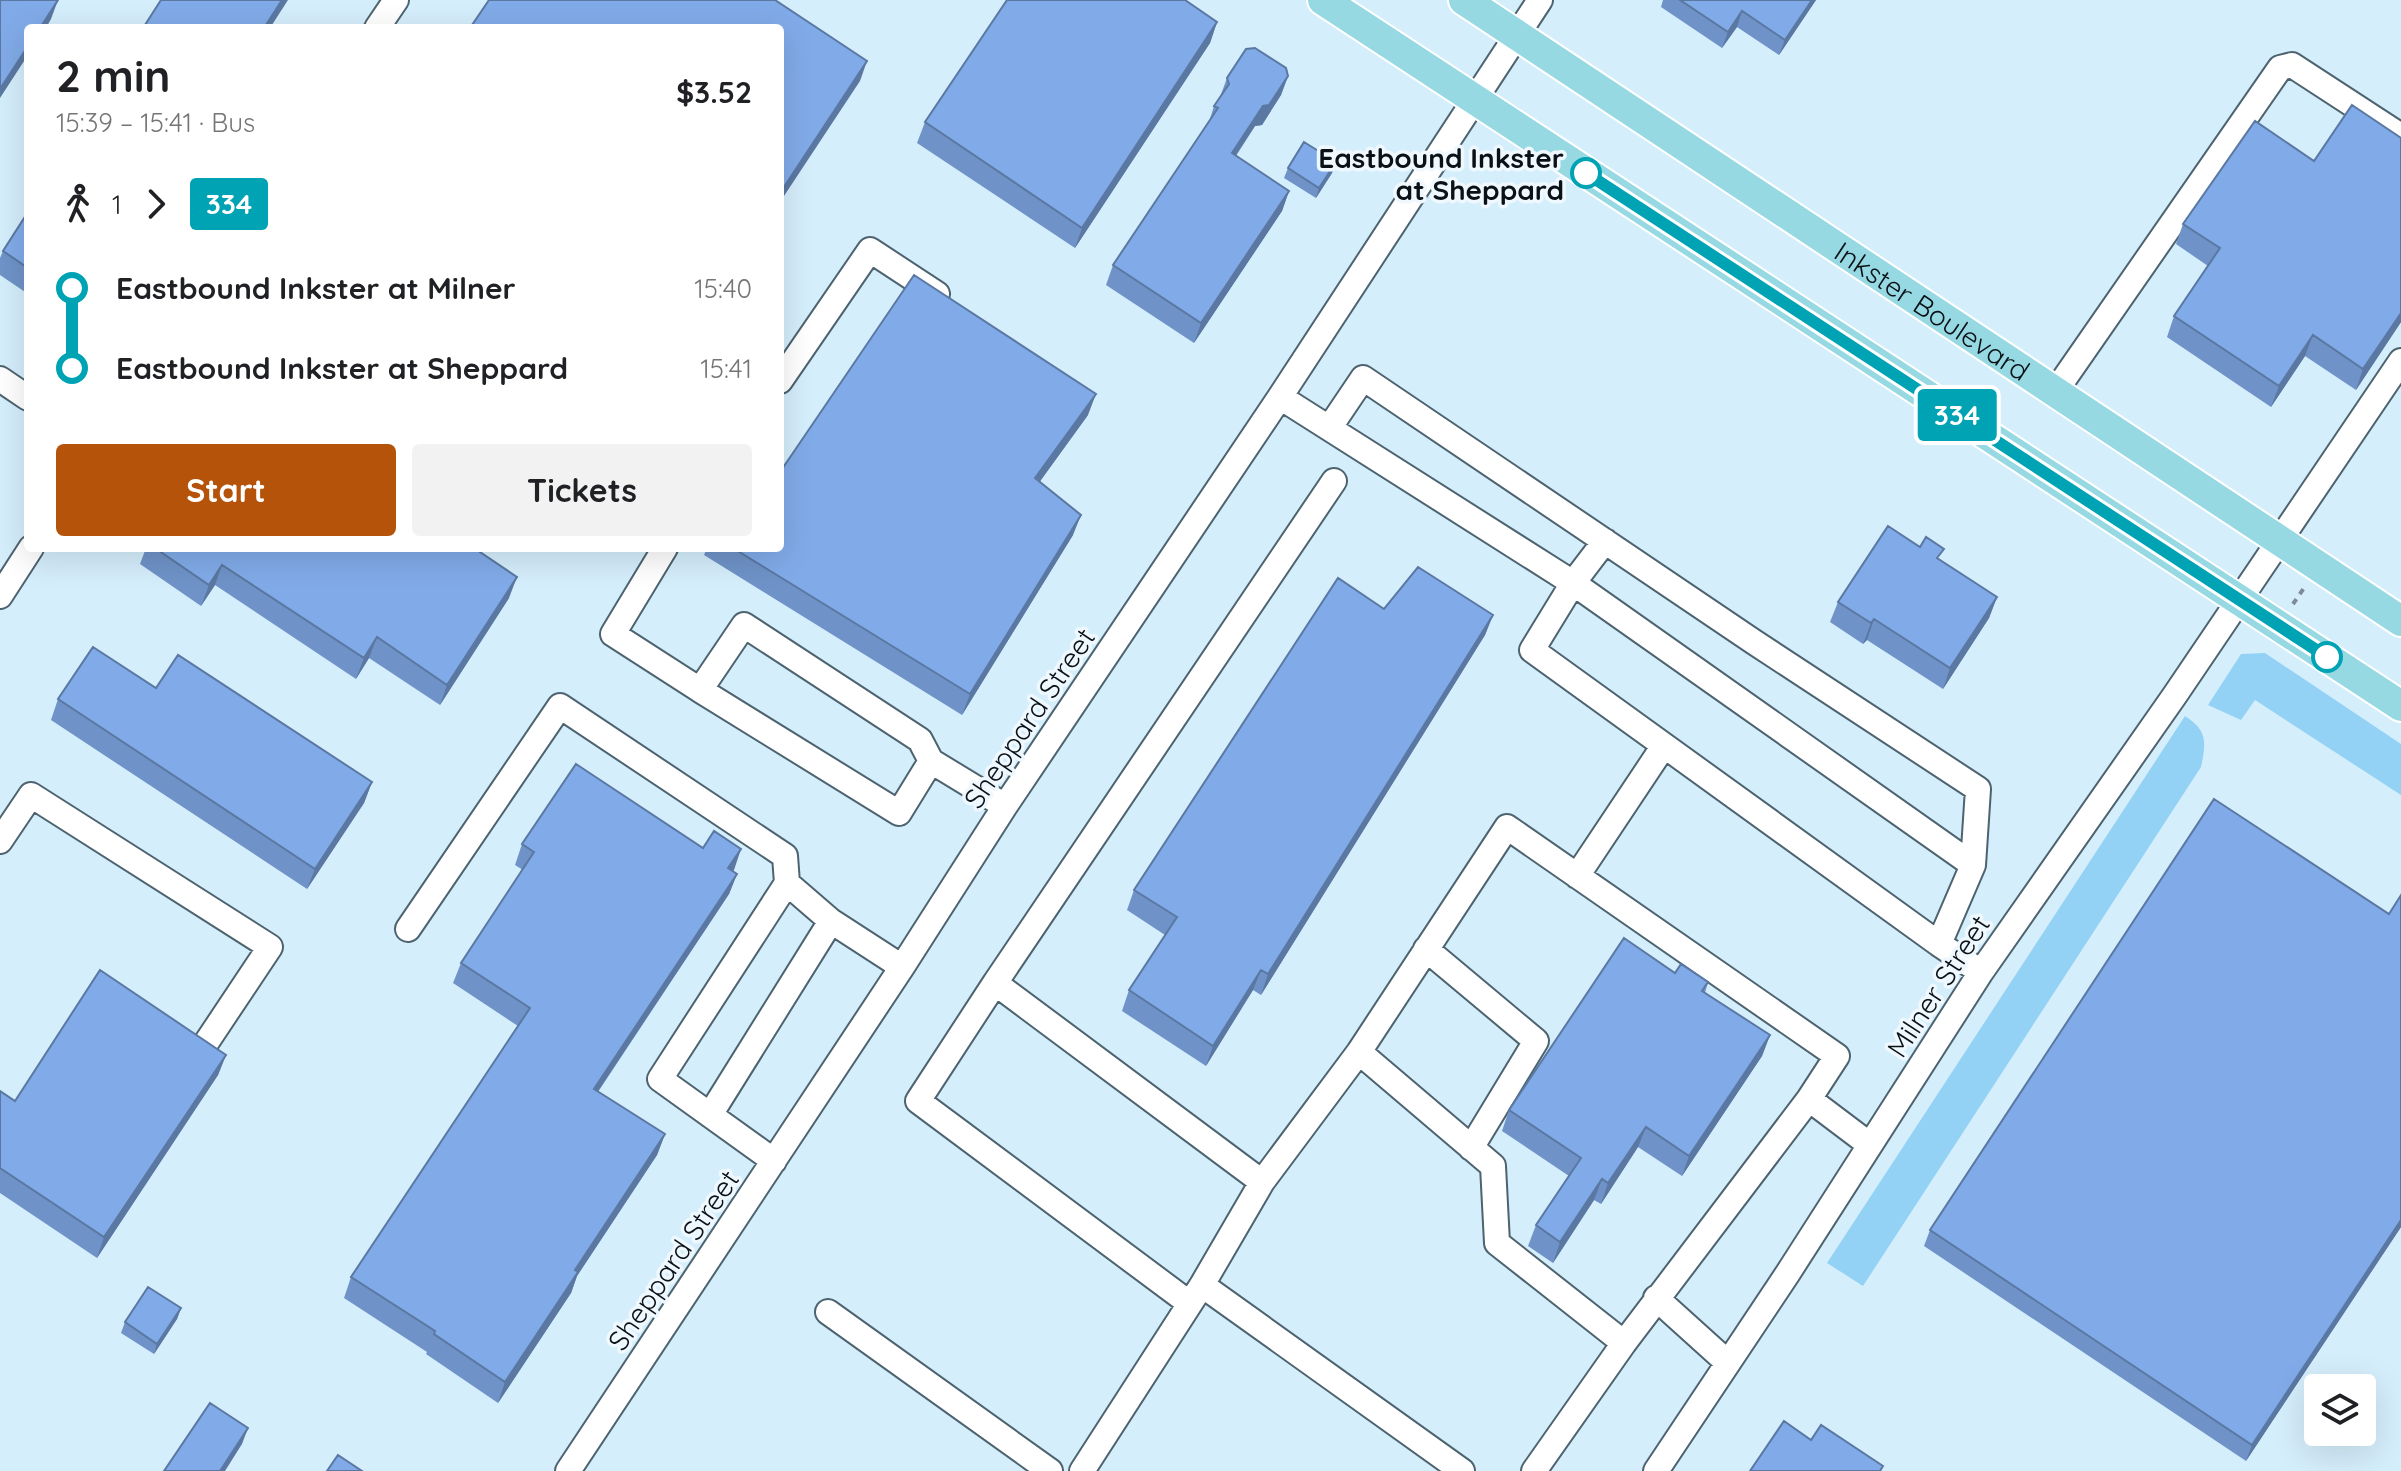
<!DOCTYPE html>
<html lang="en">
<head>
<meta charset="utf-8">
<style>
  body { margin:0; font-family:Quicksand,sans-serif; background:#f2f2f2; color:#202124; height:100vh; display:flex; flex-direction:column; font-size:30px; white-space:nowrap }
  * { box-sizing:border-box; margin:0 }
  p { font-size:26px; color:#757577 }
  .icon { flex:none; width:44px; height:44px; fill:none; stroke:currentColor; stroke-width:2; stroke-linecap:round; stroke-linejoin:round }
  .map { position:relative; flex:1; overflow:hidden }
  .side { position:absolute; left:24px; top:24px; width:760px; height:528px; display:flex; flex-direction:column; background:#fff; border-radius:8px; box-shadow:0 8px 32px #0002 }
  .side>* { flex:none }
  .badge { padding:0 16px; border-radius:6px; font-size:28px; line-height:52px }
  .buttons { position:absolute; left:2304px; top:1374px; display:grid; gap:16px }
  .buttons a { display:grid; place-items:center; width:72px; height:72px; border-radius:8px; background:#fff; box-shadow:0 8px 32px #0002; font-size:40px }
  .map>.badge { position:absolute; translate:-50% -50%; box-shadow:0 0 0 4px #fff }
  .legs { display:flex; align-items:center; gap:12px; height:88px; padding:0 32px; font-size:26px }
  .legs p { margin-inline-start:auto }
  .head { display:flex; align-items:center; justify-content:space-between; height:136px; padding:0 32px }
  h1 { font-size:44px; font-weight:800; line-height:60px }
  .action { display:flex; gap:16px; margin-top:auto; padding:16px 32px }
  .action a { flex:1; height:92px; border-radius:8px; background:#b45309; color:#fff; font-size:32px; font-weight:800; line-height:92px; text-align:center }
  .action a+a { background:#f2f2f2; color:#202124 }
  ul { padding:0 32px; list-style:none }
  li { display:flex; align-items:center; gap:28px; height:80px; font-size:30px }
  li i { display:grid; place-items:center; width:12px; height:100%; margin:0 10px; background:currentColor }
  li i::after { content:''; width:20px; height:20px; margin:-10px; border:6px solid; border-radius:50%; background:#fff }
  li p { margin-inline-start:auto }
  li:first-child i { background:linear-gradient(#0000 50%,currentColor 0) }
  li:last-child i { background:linear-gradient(currentColor 50%,#0000 0) }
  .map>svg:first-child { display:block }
  .green { fill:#93d2f5 }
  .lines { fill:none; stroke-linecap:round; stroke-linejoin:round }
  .minor-casing { stroke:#4d636f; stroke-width:28 }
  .major-casing { stroke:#fff; stroke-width:34 }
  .path { stroke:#7b8c96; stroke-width:4; stroke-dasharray:6 6; stroke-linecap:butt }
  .minor { stroke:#fff; stroke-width:24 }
  .major { stroke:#97d9e3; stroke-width:30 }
  .wall { fill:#6f93c8 }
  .shaded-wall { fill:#5a78a2 }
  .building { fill:#81abe8; stroke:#5a78a2; stroke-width:2 }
  .line-1-casing { stroke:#fff; stroke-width:18 }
  .line-1 { stroke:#00a3b4; stroke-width:12 }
  .stop-1-dot { fill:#fff; stroke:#00a3b4; stroke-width:4 }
  .labels { text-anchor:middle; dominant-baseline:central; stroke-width:7; stroke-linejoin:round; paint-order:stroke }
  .stop-label { font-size:28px; font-weight:bold; fill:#0a1217; stroke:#eef8fe; text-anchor:end }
  .street-label { font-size:28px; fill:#0a1217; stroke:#eef8fe }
</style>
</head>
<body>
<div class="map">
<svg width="2401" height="1471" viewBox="0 0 2401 1471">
  <rect width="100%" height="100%" fill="#d5eefc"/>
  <!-- green -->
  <path class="green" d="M2265,653L2401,744V795L2255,700L2241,720L2208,705L2241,654Z
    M2185,716C2208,731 2206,742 2201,767L1863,1286L1827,1263Z"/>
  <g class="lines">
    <defs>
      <path id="minor" d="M377,28L396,0
        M0,379L28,398
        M780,381L870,250L937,294
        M2055,392L2280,68L2292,65L2401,136
        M1280,397L1573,583L1532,650L1939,944L1973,865L1978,789L1754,642L1363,378L1330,427
        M1605,541L1573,583L1973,865
        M665,548L613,634L700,690
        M0,596L31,548
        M931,761L899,813L700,690L744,625L920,740L931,761L1005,806
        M0,841L31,795L270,947L204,1046
        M1577,876L1663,747
        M408,929L560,706L785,856L787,883L831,921L902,967
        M1939,944L1981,972
        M1426,949L1536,1041L1471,1148
        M995,983L918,1101L1189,1303
        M1359,1052L1493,1166L1497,1243L1624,1343
        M1809,1099L1870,1145
        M710,1115L831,921
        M774,1161L660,1079L787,883
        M1262,1182L995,983L1334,481
        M1202,1285L1462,1471
        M1656,1298L1728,1363
        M828,1312L1050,1471
        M568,1471L902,967L1005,806L1280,397L1540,0
        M1082,1471L1202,1285L1262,1182L1359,1052L1507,827L1837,1056L1809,1099L1624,1343L1534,1471
        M1656,1471L1788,1273L1981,972L2175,695L2401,361"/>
      <g id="major">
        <path d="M1323,0L2401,706"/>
        <path id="s1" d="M1464,0L2401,621"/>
      </g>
    </defs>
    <!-- minor casing -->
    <use href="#minor" class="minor-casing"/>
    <!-- major casing -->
    <use href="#major" class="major-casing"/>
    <!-- path -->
    <path class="path" d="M2293,604L2304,588"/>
    <!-- minor -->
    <use href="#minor" class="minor"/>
    <!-- major -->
    <use href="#major" class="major"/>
  </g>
  <!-- wall -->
  <path class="wall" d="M1663,0H1816L1779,55L1737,27L1722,48L1661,7Z
    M1217,22L1210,43L1075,248L917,143L925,122Z
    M1288,76L1281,95L1262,125L1255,126L1236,156L1289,191L1282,211L1194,343L1106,285L1113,265L1209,122L1214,106L1220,97L1227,78Z
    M1336,162L1332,173L1316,198L1284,178L1288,168Z
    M28,212V294L0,275V258L3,251Z
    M2183,224L2401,322L2356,390L2305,356L2271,407L2167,337L2174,316L2208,266L2176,244Z
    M1088,415L1040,481L1073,535L962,715L704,555L707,548H780Z
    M146,548H474L509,598L440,705L369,658L356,679L215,585L201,606L140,564Z
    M1940,560L1997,597L1989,618L1943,689L1867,640L1863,644L1830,622L1838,602Z
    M1384,609L1493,615L1485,635L1261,995L1253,990L1206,1066L1122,1011L1129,990L1165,935L1127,910L1134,890Z
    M156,688L372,782L364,803L307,889L51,720L58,699Z
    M522,844L733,871L737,874L729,894L598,1092L665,1134L657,1155L577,1276L571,1293L498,1403L426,1354L427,1352L344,1298L351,1277L518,1026L453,983L461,963L523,870L515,865Z
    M1675,973L1708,982L1705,993L1770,1035L1762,1056L1682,1176L1638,1147L1601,1204L1594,1200L1553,1263L1528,1246L1536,1225L1569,1176L1502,1131L1509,1110Z
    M226,1055L218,1075L97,1258L0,1193V1091L15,1101Z
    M2401,1227L2246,1461L1924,1246L1930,1230Z
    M181,1308L177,1319L154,1354L121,1333L125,1322Z"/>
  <!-- shaded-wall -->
  <path class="shaded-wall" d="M58,0L51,19L46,28H40Z
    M282,0H288L270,28H264Z
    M1812,0H1816L1779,55L1785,40Z
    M1742,11L1737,27L1722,48L1728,32Z
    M1217,22L1210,43L1075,248L1082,228Z
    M28,46V55L0,98V89Z
    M867,61L860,81L780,202V193Z
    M1288,76L1281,95L1262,125L1255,126L1224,173L1232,153L1263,106Z
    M1336,162L1332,173L1316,198L1319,188Z
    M1289,191L1282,211L1194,343L1201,323Z
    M2401,313V322L2356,390L2363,369Z
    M2313,335L2305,356L2271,407L2279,386Z
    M1096,394L1088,415L1028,498L1035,478Z
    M1081,515L1073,535L962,715L970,694Z
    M222,565L215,585L201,606L209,585Z
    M517,577L509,598L440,705L447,685Z
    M1997,597L1989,618L1943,689L1950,668Z
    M1493,615L1485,635L1261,995L1268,974Z
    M1874,619L1867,640L1863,644L1871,623Z
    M377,637L369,658L356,679L364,658Z
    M372,782L364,803L307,889L315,869Z
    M741,849L734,870L721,889L728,868Z
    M737,874L729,894L586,1109L594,1089Z
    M1261,970L1253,990L1206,1066L1213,1046Z
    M1770,1035L1762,1056L1682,1176L1689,1156Z
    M226,1055L218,1075L97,1258L104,1237Z
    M1646,1127L1638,1147L1601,1204L1608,1183Z
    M665,1134L657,1155L577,1276L571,1293L498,1403L505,1382L575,1270Z
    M1602,1179L1594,1200L1553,1263L1560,1242Z
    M2401,1220V1227L2246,1461L2252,1445Z
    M181,1308L177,1319L154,1354L157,1344Z
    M248,1428L242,1444L225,1471H220Z"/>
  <!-- building -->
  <path class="building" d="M0,0H58L40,28H28V46L0,89Z
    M161,0H282L264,28H143Z
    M489,0H775L867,61L780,193V28H470Z
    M1007,0H1185L1217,22L1082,228L925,122Z
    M1680,0H1812L1785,40L1742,11L1728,32Z
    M1255,48L1286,68L1288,76L1269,105L1263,106L1232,153L1289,191L1201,323L1113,265L1218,108L1214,106L1229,84L1227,78L1246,49Z
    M2352,105L2401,138V313L2363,369L2313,335L2279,386L2174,316L2220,248L2183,224L2255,121L2314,161Z
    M1304,142L1336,162L1319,188L1288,168Z
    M28,212V268L3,251Z
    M914,275L1096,394L1035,478L1081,515L970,694L733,548H780V472Z
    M1888,526L1920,547L1926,537L1944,549L1937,558L1997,597L1950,668L1874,619L1871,623L1838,602Z
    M155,548H474L517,577L447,685L377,637L364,658L222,565L209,585Z
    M1418,567L1493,615L1268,974L1261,970L1213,1046L1129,990L1177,917L1134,890L1338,578L1384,609Z
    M93,647L156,688L178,655L372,782L315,869L58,699Z
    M576,764L703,848L714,831L741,849L728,868L737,874L594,1089L665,1134L575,1270L578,1272L505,1382L434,1334L435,1331L351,1277L530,1008L461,963L534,852L522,844Z
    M2214,799L2389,914L2401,895V1220L2252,1445L1930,1230Z
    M1624,938L1675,973L1681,964L1708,982L1702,991L1770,1035L1689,1156L1646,1127L1608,1183L1602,1179L1560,1242L1536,1225L1581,1158L1509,1110Z
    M100,970L226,1055L104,1237L0,1168V1091L15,1101Z
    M148,1287L181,1308L157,1344L125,1322Z
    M210,1403L248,1428L220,1471H164Z
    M1784,1421L1811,1440L1821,1425L1883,1466L1880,1471H1750Z
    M338,1455L362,1471H327Z"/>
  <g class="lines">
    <defs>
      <path id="line-1" d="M1586,173L2327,657"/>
    </defs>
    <!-- line-1 casing -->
    <use href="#line-1" class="line-1-casing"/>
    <!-- line-1 -->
    <use href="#line-1" class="line-1"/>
  </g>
  <!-- markers -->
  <g class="stop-1-dot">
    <circle cx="1586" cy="173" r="14"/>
    <circle cx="2327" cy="657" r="14"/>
  </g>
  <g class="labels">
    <!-- stop labels -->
    <g class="stop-label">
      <text x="1564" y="157">Eastbound Inkster<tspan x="1564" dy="32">at Sheppard</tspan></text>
    </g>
    <!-- street labels -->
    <g class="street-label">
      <text stroke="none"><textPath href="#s1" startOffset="562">Inkster Boulevard</textPath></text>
      <text transform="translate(1029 718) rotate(-56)">Sheppard Street</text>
      <text transform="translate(1938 986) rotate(-57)">Milner Street</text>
      <text transform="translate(673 1260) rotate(-56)">Sheppard Street</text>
    </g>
  </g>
</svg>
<div class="buttons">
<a><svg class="icon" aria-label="layers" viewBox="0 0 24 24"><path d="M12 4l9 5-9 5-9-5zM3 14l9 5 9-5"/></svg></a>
</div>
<b class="badge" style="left:1957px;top:415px;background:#00a3b4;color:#fff">334</b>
<section class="side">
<div class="head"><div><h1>2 min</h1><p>15:39 – 15:41 · Bus</p></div><b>$3.52</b></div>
<div class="legs"><svg class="icon" aria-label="walk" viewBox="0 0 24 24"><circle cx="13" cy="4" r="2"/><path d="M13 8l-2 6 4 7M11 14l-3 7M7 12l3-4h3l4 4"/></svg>1<svg class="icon" aria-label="forward" viewBox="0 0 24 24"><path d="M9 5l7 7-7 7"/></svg><b class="badge" style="background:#00a3b4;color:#fff">334</b></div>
<ul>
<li><i style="color:#00a3b4"></i><b>Eastbound Inkster at Milner</b><p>15:40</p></li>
<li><i style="color:#00a3b4"></i><b>Eastbound Inkster at Sheppard</b><p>15:41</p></li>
</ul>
<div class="action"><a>Start</a><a>Tickets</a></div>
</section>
</div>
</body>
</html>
